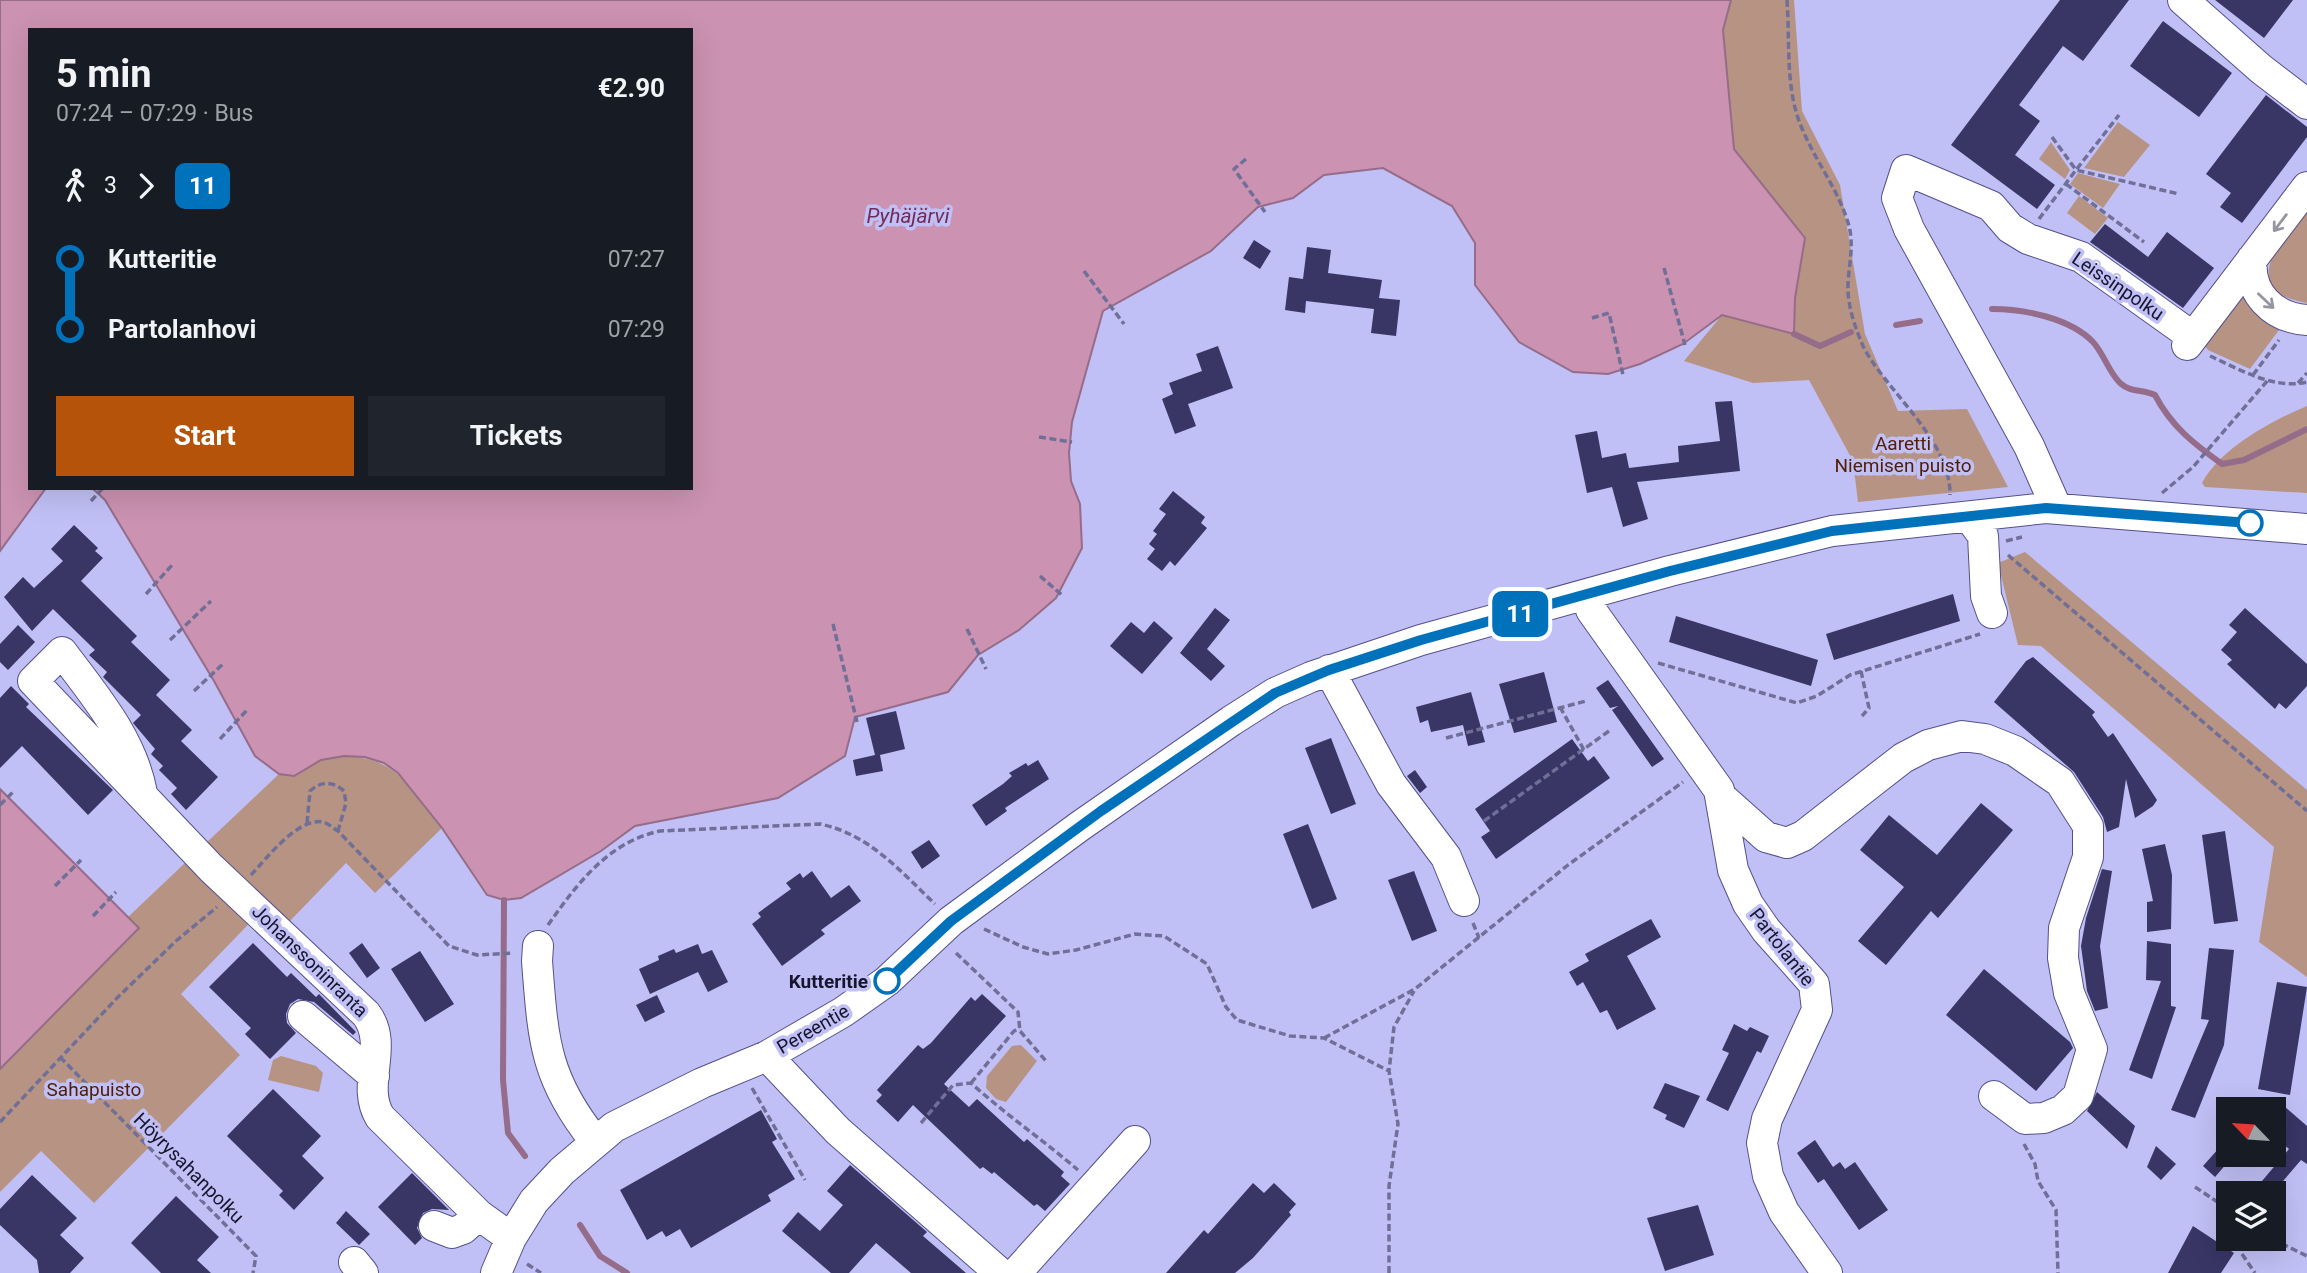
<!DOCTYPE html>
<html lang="en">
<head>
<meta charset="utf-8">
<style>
  body { margin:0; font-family:Roboto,sans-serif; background:#20242c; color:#f1f3f6; height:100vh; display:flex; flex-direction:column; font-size:26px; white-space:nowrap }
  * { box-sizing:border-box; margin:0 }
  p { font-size:23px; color:#9ea1a6 }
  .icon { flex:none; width:38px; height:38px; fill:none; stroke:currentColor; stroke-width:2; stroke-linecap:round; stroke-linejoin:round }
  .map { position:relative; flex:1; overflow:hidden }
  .sheet { position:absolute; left:28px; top:28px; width:665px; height:462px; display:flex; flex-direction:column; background:#171b24; border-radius:0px; box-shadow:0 7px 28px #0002 }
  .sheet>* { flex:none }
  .badge { padding:0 14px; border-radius:10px; font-size:24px; line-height:46px }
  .needle { width:46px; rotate:295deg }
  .buttons { position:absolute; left:2216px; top:1097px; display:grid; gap:14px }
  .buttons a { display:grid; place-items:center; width:70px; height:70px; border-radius:0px; background:#171b24; box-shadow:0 7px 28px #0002; font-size:35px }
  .map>.badge { position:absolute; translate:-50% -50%; box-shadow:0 0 0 4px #fff }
  .legs { display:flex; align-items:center; gap:10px; height:77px; padding:0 28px; font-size:23px }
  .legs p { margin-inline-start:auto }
  .overview { display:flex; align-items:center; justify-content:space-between; height:119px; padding:0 28px }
  h1 { font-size:38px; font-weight:700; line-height:52px }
  .button { display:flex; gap:14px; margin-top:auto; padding:14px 28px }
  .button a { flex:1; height:80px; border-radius:0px; background:#b45309; color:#fff; font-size:28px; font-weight:700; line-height:80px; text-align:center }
  .button a+a { background:#20242c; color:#f1f3f6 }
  ul { padding:0 28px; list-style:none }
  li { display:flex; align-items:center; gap:24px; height:70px; font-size:26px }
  li i { display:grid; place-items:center; width:10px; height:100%; margin:0 9px; background:currentColor }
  li i::after { content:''; width:18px; height:18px; margin:-9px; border:5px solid; border-radius:50%; background:#171b24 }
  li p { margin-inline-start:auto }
  li:first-child i { background:linear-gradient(#0000 50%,currentColor 0) }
  li:last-child i { background:linear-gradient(currentColor 50%,#0000 0) }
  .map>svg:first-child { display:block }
  .green { fill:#b79383 }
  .water { fill:#cb92b1; stroke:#956c89; stroke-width:2 }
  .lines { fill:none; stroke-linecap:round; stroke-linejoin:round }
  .stream { stroke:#956c89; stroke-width:6 }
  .building { fill:#393565 }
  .minor-casing { stroke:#54508c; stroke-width:32 }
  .path { stroke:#706f97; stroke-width:3.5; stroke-dasharray:7 3.5; stroke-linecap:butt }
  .minor { stroke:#fff; stroke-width:30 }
  .oneway { stroke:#9796a0 }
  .line-1-casing { stroke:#fff; stroke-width:16 }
  .line-1 { stroke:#0072bc; stroke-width:10 }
  .stop-1-dot { fill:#fff; stroke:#0072bc; stroke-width:3.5 }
  .labels { text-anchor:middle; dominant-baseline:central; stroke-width:7; stroke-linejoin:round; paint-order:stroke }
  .street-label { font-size:19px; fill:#17152d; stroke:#c0c0f6 }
  .park-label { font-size:19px; fill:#521d00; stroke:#c0c0f6 }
  .stop-label { font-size:19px; font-weight:bold; fill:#17152d; stroke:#c0c0f6; text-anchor:end }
  .water-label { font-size:21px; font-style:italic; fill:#702c56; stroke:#c0c0f6 }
</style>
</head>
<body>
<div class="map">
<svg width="2307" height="1273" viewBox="0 0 2307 1273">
  <rect width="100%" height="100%" fill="#c0c0f6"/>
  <!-- green -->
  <path class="green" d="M1731,0H1794L1802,111L1840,185L1865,334L1898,411L1967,409L2008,487L1858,502L1853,461L1809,380L1753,383L1684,361L1722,315L1794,334L1795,298L1805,238L1734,149L1723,30Z
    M2118,122L2150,145L2124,177L2084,168Z
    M2051,142L2070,170L2065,179L2039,159Z
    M2078,173L2120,184L2103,208L2070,184Z
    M2079,196L2108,218L2095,234L2067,213Z
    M2307,205V303C2234,291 2283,237 2307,205Z
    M2238,293L2282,326L2250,369L2208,350L2202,342Z
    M2307,406V493L2205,487L2202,483C2221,448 2271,421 2307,406Z
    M2025,552L2307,790V977L2259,942L2274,847L2041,646L2018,645L1998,563Z
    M344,756C400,758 410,789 442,828L375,893L346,863L288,923L268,904L181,994L240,1055L94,1203L41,1151L0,1192V1069L138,928L128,917L279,774L294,776L321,760Z
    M1021,1045L1037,1061L1006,1102L996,1099L986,1088L987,1076L1012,1046Z
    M281,1056L316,1066L323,1073L319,1092L268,1080L273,1060Z"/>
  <!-- water -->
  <path class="water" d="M0,0H1731L1723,30L1734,149L1805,238L1795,298L1794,334L1722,315L1683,344L1640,364L1608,374L1573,372L1519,342L1475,285V243L1452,206L1383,168L1324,175L1293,198L1258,207L1211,251L1103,311L1072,422L1069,453L1071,481L1080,504L1082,548L1056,598L1019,630L978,655L948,692L855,717L845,756L778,798L635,826L601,851L521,898L504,900L487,895L442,828L398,773L384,763L365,757L344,756L321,760L294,776L279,774L255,756L214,681L105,500L92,488H691V30H30V488H46L0,551Z
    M0,789L139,928L0,1069Z"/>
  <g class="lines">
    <!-- stream -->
    <path class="stream" d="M1992,309C2024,309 2070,318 2093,342C2104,354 2108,371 2120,383C2131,393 2143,389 2155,395C2171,426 2194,444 2222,464L2244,460L2307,429
      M1896,325L1920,321
      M1794,334L1820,346L1851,332
      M504,900L503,1080L508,1133L525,1156
      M580,1225L600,1256L627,1273"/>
  </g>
  <!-- building -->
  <path class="building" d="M2060,0H2129L2083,61L2063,46L2019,105L2040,121L2015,155L2055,185L2037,209L1951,145Z
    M2215,0H2293L2264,38Z
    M2163,21L2232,73L2199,117L2130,66Z
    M2266,95L2307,127V137L2242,223L2220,207L2231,193L2206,174Z
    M2105,224L2148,257L2167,232L2214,268L2183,308L2090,242Z
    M1254,240L1271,251L1260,269L1243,258Z
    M1307,247L1331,250L1328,273L1382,280L1379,298L1400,300L1396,336L1371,333L1374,309L1306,301L1305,313L1285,310L1289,277L1303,279Z
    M1218,346L1233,388L1188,404L1196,426L1175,434L1162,399L1173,394L1169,383L1202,371L1196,354Z
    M1732,401L1740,471L1637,482L1648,519L1623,527L1612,487L1587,493L1575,435L1597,431L1602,458L1626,453L1629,468L1679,462L1678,446L1720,441L1715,402Z
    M1173,491L1205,517L1201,523L1207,528L1175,566L1170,561L1162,571L1147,559L1155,549L1149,544L1157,534L1153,531L1166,514L1159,509Z
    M74,525L98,548L95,551L103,558L81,581L137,636L131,642L170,680L156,695L192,730L181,741L218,777L186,810L171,794L177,788L159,770L163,766L151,754L155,749L133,723L141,715L103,677L107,672L89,655L95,650L53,609L32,631L4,597L23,577L34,588L63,561L51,549Z
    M1953,594L1960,621L1834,660L1826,634Z
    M1215,608L1230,620L1207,649L1225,666L1211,681L1180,653Z
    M2245,608L2307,664V686L2286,709L2279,703L2275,709L2227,664L2232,660L2221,650L2237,632L2229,625Z
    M1676,616L1818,660L1811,686L1669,642Z
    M1154,621L1173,638L1142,674L1110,646L1131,622L1144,633Z
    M18,625L35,642L8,670L0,662V644Z
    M2033,657L2095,712L2092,715L2108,737L2113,733L2157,800L2153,806L2135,818L2126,779L2119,827L2107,832L2103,817L2074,772L1994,702L2026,661Z
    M1544,672L1557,722L1514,733L1499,684Z
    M1608,680L1664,759L1652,767L1612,710L1618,706L1610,708L1596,688Z
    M11,686L29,704L26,707L113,790L88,815L22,746L0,768V698Z
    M1471,692L1485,742L1468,746L1463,725L1431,732L1428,720L1420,723L1416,707Z
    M896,711L905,749L880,755L883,771L856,776L853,760L875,755L866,718Z
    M1331,738L1356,804L1331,814L1305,748Z
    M1572,739L1588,761L1594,756L1610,778L1496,859L1481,837L1490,831L1475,809Z
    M1038,760L1049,779L1005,808L1007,811L986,826L972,805L1003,784L1012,776L1009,773L1026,763L1028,766Z
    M1415,770L1427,787L1420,793L1407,776Z
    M1981,803L2013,830L1938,918L1931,911L1886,965L1858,941L1904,887L1860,850L1889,815L1937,855Z
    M1308,824L1337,899L1312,909L1283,834Z
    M2225,831L2238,921L2214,924L2202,835Z
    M929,840L940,856L922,869L911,852Z
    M2165,844L2172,875L2171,929L2147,932V902L2153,901L2142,849Z
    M2102,869L2112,871L2100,946L2108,1008L2095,1011L2087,991L2081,946L2086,918Z
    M812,871L831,898L849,885L861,901L821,930L825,934L782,966L752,924L761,917L758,913L791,889L786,883L800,873L803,878Z
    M1414,871L1437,931L1412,941L1388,880Z
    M1651,919L1661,937L1627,956L1656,1009L1617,1030L1607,1010L1600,1013L1583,982L1577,986L1569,972L1589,961L1585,954Z
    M2147,941L2171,944V1006L2176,1007L2152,1079L2129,1070L2161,981L2146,980Z
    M253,943L287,977L291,973L316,997L319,994L356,1032L353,1035L314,1002L298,999L290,1004L286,1014L287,1023L296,1033L270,1059L245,1034L251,1028L209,987Z
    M362,943L380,968L367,978L349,953Z
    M698,944L702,954L712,950L728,982L708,992L698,972L650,994L639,969L659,960L658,956L674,949L676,953Z
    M2209,948L2234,950L2224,1045L2195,1118L2171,1110L2209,1020L2201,1019Z
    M420,951L454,1004L425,1022L391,969Z
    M1984,969L2070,1042L2073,1048L2036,1091L1946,1015Z
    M2277,982L2307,987L2290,1095L2258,1089Z
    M982,994L1006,1016L944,1084L969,1107L977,1099L1024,1142L1027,1139L1064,1172L1061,1176L1070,1184L1045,1211L1037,1204L1034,1206L994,1172L992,1174L983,1167L980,1169L913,1105L898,1122L876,1101L882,1095L877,1090L918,1045L923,1049L931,1043L971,997L975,1001Z
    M657,995L665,1012L645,1022L636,1005Z
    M1734,1024L1747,1031L1750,1027L1769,1036L1761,1053L1757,1051L1728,1111L1706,1100L1729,1053L1722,1050Z
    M1665,1083L1700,1096L1684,1128L1665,1119L1667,1115L1653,1108Z
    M273,1089L321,1136L302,1156L324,1178L294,1210L279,1195L283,1191L227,1136Z
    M2097,1092L2135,1126L2127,1149L2087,1111Z
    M2285,1107L2307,1126V1164L2301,1160L2272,1194H2251L2289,1149L2273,1135V1121Z
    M761,1110L777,1139L772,1142L795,1179L768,1195L771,1201L691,1248L680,1229L666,1237L662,1231L647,1240L620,1190Z
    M2228,1138V1162L2215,1177L2203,1166Z
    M1815,1140L1833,1167L1840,1162L1845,1169L1855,1162L1888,1210L1859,1230L1824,1179L1818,1183L1797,1153Z
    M2156,1146L2176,1164L2161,1180L2147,1167Z
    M850,1165L927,1232L923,1236L966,1273H911L876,1243L849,1273H831L782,1231L798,1212L820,1231L843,1205L827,1191Z
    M412,1173L449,1210L432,1209L423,1213L417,1228L422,1238L415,1245L378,1207Z
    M32,1175L77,1218L60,1235L84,1258L70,1273H39L37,1260L0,1225V1209Z
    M1253,1183L1264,1193L1274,1183L1296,1204L1289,1212L1291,1215L1253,1258L1235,1273H1166L1204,1230L1208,1234Z
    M176,1196L219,1237L197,1260L211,1273H161L131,1243Z
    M1698,1205L1714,1255L1665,1271L1647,1218Z
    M346,1211L370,1234L359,1245L336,1223Z
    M2193,1226L2234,1253L2221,1273H2168Z"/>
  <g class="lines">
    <defs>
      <path id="minor" d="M2183,0L2261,69L2307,104
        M2252,259C2248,293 2273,318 2307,320
        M2187,345L2307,187
        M2057,509L2029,446L1909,229L1897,198L1906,170L1991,206L2010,228L2028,239L2081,257L2193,337
        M1970,518L1983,536L1986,596L1992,613
        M1590,594L1591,610L1719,790L1733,870L1748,904L1766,930L1814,984L1817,1010L1767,1119L1762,1143L1768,1176L1784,1212L1827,1273
        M1329,670L1391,784L1446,857L1464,901
        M142,793C132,739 95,696 62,652L33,681L211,868L366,1014C390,1045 360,1085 380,1117L479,1215L511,1238
        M1720,796L1766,837L1787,843L1803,836L1903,758L1928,745L1962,736L1985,739L2015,751L2060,782L2088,826V857L2064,928L2063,958L2069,993L2092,1049L2078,1096L2063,1110L2044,1118L2025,1119L1994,1096
        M538,946L537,961C543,1038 544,1078 595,1141
        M303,1016L374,1076
        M767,1056L838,1131L1000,1273
        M434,1226L452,1233L463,1229L479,1215
        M354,1262L363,1273
        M496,1273L511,1238L534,1201L562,1171L614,1127L702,1083L767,1056L843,1012L887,981L951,921L1080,826L1231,721L1275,693L1311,677L1421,640L1670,571L1832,531L2046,508L2307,529
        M1016,1273L1135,1141"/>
    </defs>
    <!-- minor casing -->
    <use href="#minor" class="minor-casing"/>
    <!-- path -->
    <path class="path" d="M1787,0C1790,40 1785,88 1801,126C1815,161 1839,190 1849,226C1854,246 1849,264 1848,284C1847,305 1855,327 1863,346C1885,390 1951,440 1950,495
      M2052,137L2076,170L2119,115
      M1246,159L1234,169L1265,212
      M2066,184L2144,242
      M2039,219L2076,170L2179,194
      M1664,268L1685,345
      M1084,271L1124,324
      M1592,318L1609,313L1623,375
      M2210,356C2239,369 2274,390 2307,382
      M2253,375L2279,340
      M2298,383L2307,373
      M1039,437L1072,442
      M2162,493L2193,467L2268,380
      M91,501L103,488
      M2006,541L2022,537
      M2008,555L2307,811
      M1040,576L1063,596
      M146,594L173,564
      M833,624L857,722
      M967,629L986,669
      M170,640L211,601
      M1658,663L1797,703L1817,696L1850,675L1980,634
      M1861,671L1869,708L1862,716
      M194,691L224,663
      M1560,707L1584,750
      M1446,738L1586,701
      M220,739L247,710
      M0,805L13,792
      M1484,821L1609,731
      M307,823L310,791C321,781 333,781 344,791L346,803L338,831
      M251,875C266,859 298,817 323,822C328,823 334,829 338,831L449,946L477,955L513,953
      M55,886L81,860
      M93,916L116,892
      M1473,923L1479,938
      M548,925C577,884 608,842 660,831L820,824C869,834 900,871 935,904
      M984,929L1023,947L1048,954L1076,950L1135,934L1164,936L1207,964L1226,1007L1237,1020L1290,1036L1324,1038L1389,1071
      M956,953L1018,1012L1020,1031L1046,1061
      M1324,1038L1415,989L1568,865L1683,782
      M60,1057L256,1256L253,1273
      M971,1083L1014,1031L1020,1029
      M752,1088L805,1180
      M0,1122L118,997L176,941L217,907
      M921,1123L953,1085L971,1083C1005,1114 1043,1140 1078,1170
      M2024,1144L2035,1164L2038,1181L2056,1210L2058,1273
      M2195,1187L2228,1209
      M2272,1239L2307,1256
      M2242,1254L2255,1273
      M527,1264L541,1273
      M1389,1273V1186L1398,1124L1389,1071L1394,1027L1414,991"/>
    <!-- minor -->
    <use href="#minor" class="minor"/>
  </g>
  <!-- one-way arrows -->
  <defs><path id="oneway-shaft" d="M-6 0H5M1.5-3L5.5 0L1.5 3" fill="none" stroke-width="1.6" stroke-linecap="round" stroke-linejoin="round" transform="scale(1.75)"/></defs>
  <g class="oneway">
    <use href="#oneway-shaft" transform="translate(2280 223) rotate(127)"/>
    <use href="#oneway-shaft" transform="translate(2266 301) rotate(43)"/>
  </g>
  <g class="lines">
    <defs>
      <path id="line-1" d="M887,981L951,921L1101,811L1275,693L1329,670L1421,640L1670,571L1832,531L2046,508L2250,523"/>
    </defs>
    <!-- line-1 casing -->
    <use href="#line-1" class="line-1-casing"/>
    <!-- line-1 -->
    <use href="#line-1" class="line-1"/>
  </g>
  <!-- markers -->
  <g class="stop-1-dot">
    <circle cx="2250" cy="523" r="12"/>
    <circle cx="887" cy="981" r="12"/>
  </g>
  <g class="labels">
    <!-- street labels -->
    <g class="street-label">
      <text transform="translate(2118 286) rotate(34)">Leissinpolku</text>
      <text transform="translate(1782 947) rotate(52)">Partolantie</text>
      <text transform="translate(310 961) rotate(44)">Johanssoninranta</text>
      <text transform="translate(813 1029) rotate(-30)">Pereentie</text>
      <text transform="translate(189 1168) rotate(45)">Höyrysahanpolku</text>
    </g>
    <!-- park labels -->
    <g class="park-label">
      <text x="1903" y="443">Aaretti<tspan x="1903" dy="22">Niemisen puisto</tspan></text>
      <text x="94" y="1089">Sahapuisto</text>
    </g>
    <!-- stop labels -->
    <g class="stop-label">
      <text x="868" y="981">Kutteritie</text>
    </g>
    <!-- water labels -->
    <g class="water-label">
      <text x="908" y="216">Pyhäjärvi</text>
    </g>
  </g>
</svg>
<div class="buttons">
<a><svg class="needle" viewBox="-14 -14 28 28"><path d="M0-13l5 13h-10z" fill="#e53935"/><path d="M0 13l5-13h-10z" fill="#9ea1a6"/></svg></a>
<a><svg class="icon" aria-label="layers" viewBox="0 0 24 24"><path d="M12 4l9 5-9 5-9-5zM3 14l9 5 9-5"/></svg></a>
</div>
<b class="badge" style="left:1520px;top:614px;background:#0072bc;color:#fff">11</b>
<section class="sheet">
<div class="overview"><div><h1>5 min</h1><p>07:24 – 07:29 · Bus</p></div><b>€2.90</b></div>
<div class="legs"><svg class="icon" aria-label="walk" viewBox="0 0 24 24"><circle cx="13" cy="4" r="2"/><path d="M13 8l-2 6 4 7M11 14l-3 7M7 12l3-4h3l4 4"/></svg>3<svg class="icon" aria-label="forward" viewBox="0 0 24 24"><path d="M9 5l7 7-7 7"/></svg><b class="badge" style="background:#0072bc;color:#fff">11</b></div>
<ul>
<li><i style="color:#0072bc"></i><b>Kutteritie</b><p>07:27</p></li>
<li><i style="color:#0072bc"></i><b>Partolanhovi</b><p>07:29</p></li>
</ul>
<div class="button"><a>Start</a><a>Tickets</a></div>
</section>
</div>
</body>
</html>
